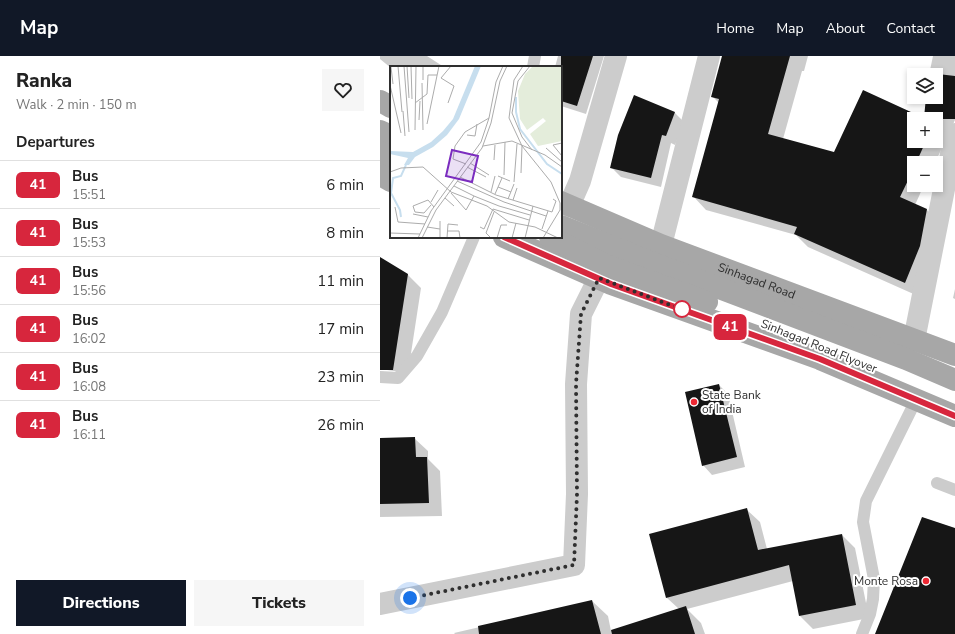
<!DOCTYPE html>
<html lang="en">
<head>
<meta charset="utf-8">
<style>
  body { margin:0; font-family:"Nunito Sans",sans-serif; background:#f6f6f6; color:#222; height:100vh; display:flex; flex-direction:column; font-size:15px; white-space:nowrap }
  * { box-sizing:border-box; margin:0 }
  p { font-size:13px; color:#767676 }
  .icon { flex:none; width:22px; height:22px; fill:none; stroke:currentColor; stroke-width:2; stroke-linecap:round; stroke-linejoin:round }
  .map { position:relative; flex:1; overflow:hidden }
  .details { display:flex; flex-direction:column; background:#fff; width:380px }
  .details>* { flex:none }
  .badge { padding:0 8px; border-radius:6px; font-size:14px; line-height:26px }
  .fabs { position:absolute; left:527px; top:12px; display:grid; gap:8px }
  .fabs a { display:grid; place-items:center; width:36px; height:36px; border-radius:0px; background:#fff; box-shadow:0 2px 6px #0003; font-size:20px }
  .you { position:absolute; width:20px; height:20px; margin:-10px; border:3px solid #fff; border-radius:50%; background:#1a73e8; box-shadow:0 0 0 6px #1a73e833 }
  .map>.badge { position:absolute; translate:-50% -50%; box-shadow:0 0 0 2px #fff }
  h2 { padding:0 16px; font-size:15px; line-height:36px }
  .round { display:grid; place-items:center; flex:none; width:42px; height:42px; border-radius:0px; background:#f6f6f6 }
  .head { display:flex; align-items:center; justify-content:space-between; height:68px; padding:0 16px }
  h1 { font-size:19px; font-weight:800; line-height:30px }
  .action { display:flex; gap:8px; margin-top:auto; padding:8px 16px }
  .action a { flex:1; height:46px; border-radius:0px; background:#111827; color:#fff; font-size:16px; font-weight:800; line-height:46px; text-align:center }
  .action a+a { background:#f6f6f6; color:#222 }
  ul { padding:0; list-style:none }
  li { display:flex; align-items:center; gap:12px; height:48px; padding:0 16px; border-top:1px solid #e0e0e0 }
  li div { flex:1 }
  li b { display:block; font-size:15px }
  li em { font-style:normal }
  li .badge { min-width:44px; font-weight:700; text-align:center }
  header { display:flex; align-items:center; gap:24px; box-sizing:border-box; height:56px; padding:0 20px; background:#111827; color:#fff }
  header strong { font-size:19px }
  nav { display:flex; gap:22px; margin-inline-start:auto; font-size:14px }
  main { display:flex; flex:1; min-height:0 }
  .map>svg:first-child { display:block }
  .shadow { fill:#0003 }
  .building { fill:#161616 }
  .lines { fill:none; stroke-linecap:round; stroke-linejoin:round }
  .lane { stroke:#ccc; stroke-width:12 }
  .street { stroke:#ccc; stroke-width:22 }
  .primary { stroke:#a7a7a7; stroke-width:22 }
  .line-casing { stroke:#fff; stroke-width:9 }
  .line { stroke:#d7263d; stroke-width:6 }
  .walk { stroke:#2f2f2f; stroke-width:4; stroke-dasharray:0 7.2 }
  .stop-dot { fill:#fff; stroke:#d7263d; stroke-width:2 }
  .poi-dot { fill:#ee2833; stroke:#fff; stroke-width:1.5 }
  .labels { text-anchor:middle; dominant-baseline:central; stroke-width:4; stroke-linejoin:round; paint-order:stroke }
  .street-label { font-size:12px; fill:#2f2f2f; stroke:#fff }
  .poi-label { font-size:12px; fill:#2f2f2f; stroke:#fff; text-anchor:start }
  .inset-river { fill:none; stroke:#c7deee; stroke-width:2 }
  .inset-road { fill:none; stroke:#acacac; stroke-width:1 }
  .view { fill:#7b2cbf; fill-opacity:0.15; stroke:#7b2cbf; stroke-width:2 }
  .inset-edge { fill:none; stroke:#2f2f2f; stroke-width:2 }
</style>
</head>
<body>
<header>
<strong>Map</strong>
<nav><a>Home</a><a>Map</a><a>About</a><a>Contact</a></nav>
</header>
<main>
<section class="details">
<div class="head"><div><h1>Ranka</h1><p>Walk · 2 min · 150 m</p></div><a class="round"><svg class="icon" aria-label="heart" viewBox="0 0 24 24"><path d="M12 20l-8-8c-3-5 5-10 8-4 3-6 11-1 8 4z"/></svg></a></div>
<h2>Departures</h2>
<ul>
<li><span class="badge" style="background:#d7263d;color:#fff">41</span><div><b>Bus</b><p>15:51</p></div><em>6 min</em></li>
<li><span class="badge" style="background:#d7263d;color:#fff">41</span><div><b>Bus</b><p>15:53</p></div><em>8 min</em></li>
<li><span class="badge" style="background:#d7263d;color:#fff">41</span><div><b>Bus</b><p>15:56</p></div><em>11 min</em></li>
<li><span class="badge" style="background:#d7263d;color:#fff">41</span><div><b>Bus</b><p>16:02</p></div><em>17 min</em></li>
<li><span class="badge" style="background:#d7263d;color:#fff">41</span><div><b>Bus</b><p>16:08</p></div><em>23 min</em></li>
<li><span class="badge" style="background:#d7263d;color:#fff">41</span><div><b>Bus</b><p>16:11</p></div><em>26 min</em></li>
</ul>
<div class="action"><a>Directions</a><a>Tickets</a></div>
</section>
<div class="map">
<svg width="575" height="578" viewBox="0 0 575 578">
  <rect width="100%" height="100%" fill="#fff"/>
  <!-- shadow -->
  <path class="shadow" d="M0,0H47L64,11H11V12L0,3Z
    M178,0H224L206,58L181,50V11H175Z
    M343,0H428L424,15H422L403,83L455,98L484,35L543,63H534V85H556V63H545L547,41H556V19H549L553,0H575V64L555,107H534V129H544L535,149L547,154L560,167L538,240L428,191L416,179L326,154L313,140L339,47L333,41Z
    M254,40L295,57L304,66L295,89L291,87L281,131L241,121L231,111Z
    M0,202L28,219L41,232L28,317L0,313Z
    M575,233V243L573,242Z
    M339,329L348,338L365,411L332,419L323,409Z
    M34,382L48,395V403L60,415L62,460L0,461V383Z
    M366,453L380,466L387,493L462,479L475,492L489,562L433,573L420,560L413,525L307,553L321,567L325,578H75L74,577L212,545L228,560L231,575L299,553L287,542Z"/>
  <!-- building -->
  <path class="building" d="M181,0H213L197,50L181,45Z
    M342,0H410L388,78L454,96L483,34L544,62L546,41H556V19H548L549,17L575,20V63H534V85H546L536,107H534V112L520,141L547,153L540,190L525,227L414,178L417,171L312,141L339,43L331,41Z
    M254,39L295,56L286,80L282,79L271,122L230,112L238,79Z
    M0,201L28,218L13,314H0Z
    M339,328L357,401L322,410L305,336Z
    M35,381L36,401H47L49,447L0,448V382Z
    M367,452L378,494L462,478L476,549L419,560L409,509L286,542L269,478Z
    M542,461L575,472V578H495Z
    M212,544L221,578H99L98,570Z
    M306,550L315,578H232L231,574Z"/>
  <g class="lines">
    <!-- lane -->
    <path class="lane" d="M153,11L155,0
      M0,321L18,322L37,300L62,256L94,181
      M557,427L575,434
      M482,578L490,558L493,543L494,523L483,466L486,445L536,344"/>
    <!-- street -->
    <path class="street" d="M189,150L200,125L236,0
      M281,189L329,0
      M534,284L575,78
      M0,548L194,509L197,438L196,328L201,258L219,222"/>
    <!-- primary -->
    <g class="primary">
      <path d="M0,45L11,51"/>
      <path d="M0,75L11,80"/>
      <path d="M0,96L11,102"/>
      <path d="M0,119L11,125"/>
      <path id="s1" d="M181,146L281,189L575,299"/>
      <path d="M181,170L268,205L526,303L575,324"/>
      <path d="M124,181L231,228L440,303L575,360"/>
      <path d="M170,181L226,209L327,246"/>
    </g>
  </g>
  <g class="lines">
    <defs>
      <path id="line" d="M124,181L231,228L440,303L575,360"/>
    </defs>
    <!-- line casing -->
    <use href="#line" class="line-casing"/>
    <!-- line -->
    <use href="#line" class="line"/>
    <!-- walk -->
    <path class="walk" d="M30,542L194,509L197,438L196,328L201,258L219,222L306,255L302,253"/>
  </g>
  <!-- markers -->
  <circle class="stop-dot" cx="302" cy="253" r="8"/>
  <g class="poi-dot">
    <circle cx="314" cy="346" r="4"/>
    <circle cx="546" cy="525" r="4"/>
  </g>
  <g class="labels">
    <!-- street labels -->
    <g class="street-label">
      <text stroke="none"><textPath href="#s1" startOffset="211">Sinhagad Road</textPath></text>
      <text transform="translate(439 290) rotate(22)">Sinhagad Road Flyover</text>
    </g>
    <!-- poi labels -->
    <g class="poi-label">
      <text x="322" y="339">State Bank<tspan x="322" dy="14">of India</tspan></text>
      <text x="538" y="525" text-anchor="end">Monte Rosa</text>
    </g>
  </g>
  <!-- overview -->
  <g transform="translate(10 10)">
    <rect width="172" height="172" fill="#fff"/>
    <path d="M143,0H172V75L148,80L140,68L156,55L153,52L137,64L130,53L128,25L135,8Z" fill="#e4eddb"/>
    <path d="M85,0H91L69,53L57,69L43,81L25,91L19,99H14L18,92L0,88V85L23,86L41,76L53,65L63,53Z" fill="#c7deee"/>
    <path class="inset-river" d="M126,31V46L130,63L157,98L172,108M11,151L10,144L1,127L3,112L11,110L16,99"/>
    <path class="inset-road" d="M8,0L12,46M14,0L19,66M17,0L19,32M21,0L22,33M133,0L124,14L119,52L132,80L161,116L170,137V144L153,172M140,0L128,15L122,47L132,71L142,84M1,1L3,18M33,14V0M32,17L33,64M0,19L11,67M25,37L37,28L38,9H47M58,37L64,20L51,12L61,0M13,45L15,70M29,54L30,35M37,58L49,0M25,64L26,0M77,69L85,70L87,58M172,77L163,79L172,90M93,80L122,75L155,89L172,101M156,82L172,96M104,94L105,79M80,97L99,109M76,98L63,93L65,80L75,66L99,52M77,101L96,111M0,106L11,102L33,101L61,126L97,140L119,156L145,161L168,172M131,107L132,80M114,109L115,76M108,110L120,115M70,111L106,129L162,146L166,135L163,133M67,115L114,136L156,150M124,116L127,78M64,120L84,130M108,121L121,126M101,126L105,110M61,127L76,144L84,130L109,140L140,149M105,128L112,112M55,132L64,140M118,133L124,118M123,134L127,122M41,136L48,124M41,139L34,147L25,146L23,140L38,134L44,141M5,141L8,156L35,158M23,148L38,151M37,161L50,163M90,161L94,163L103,143L139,154M152,163L158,145M57,165H69L70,172M0,167L30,168M28,172L41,145L91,76L99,52L106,16L113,0M32,172L46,144L92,82L101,57L110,15L117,0M50,172V155M57,172L58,158L68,159M101,172L96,167L104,146M107,172L111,159H117M122,172L126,157M135,172L143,140"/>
    <path class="view" d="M62,84L88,90L82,116L56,110Z"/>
    <rect width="172" height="172" class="inset-edge"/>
  </g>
</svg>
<div class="fabs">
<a><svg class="icon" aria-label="layers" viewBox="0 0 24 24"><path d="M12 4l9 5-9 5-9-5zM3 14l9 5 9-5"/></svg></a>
<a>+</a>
<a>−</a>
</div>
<div class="you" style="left:30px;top:542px"></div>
<b class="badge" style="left:350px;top:271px;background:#d7263d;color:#fff">41</b>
</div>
</main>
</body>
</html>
